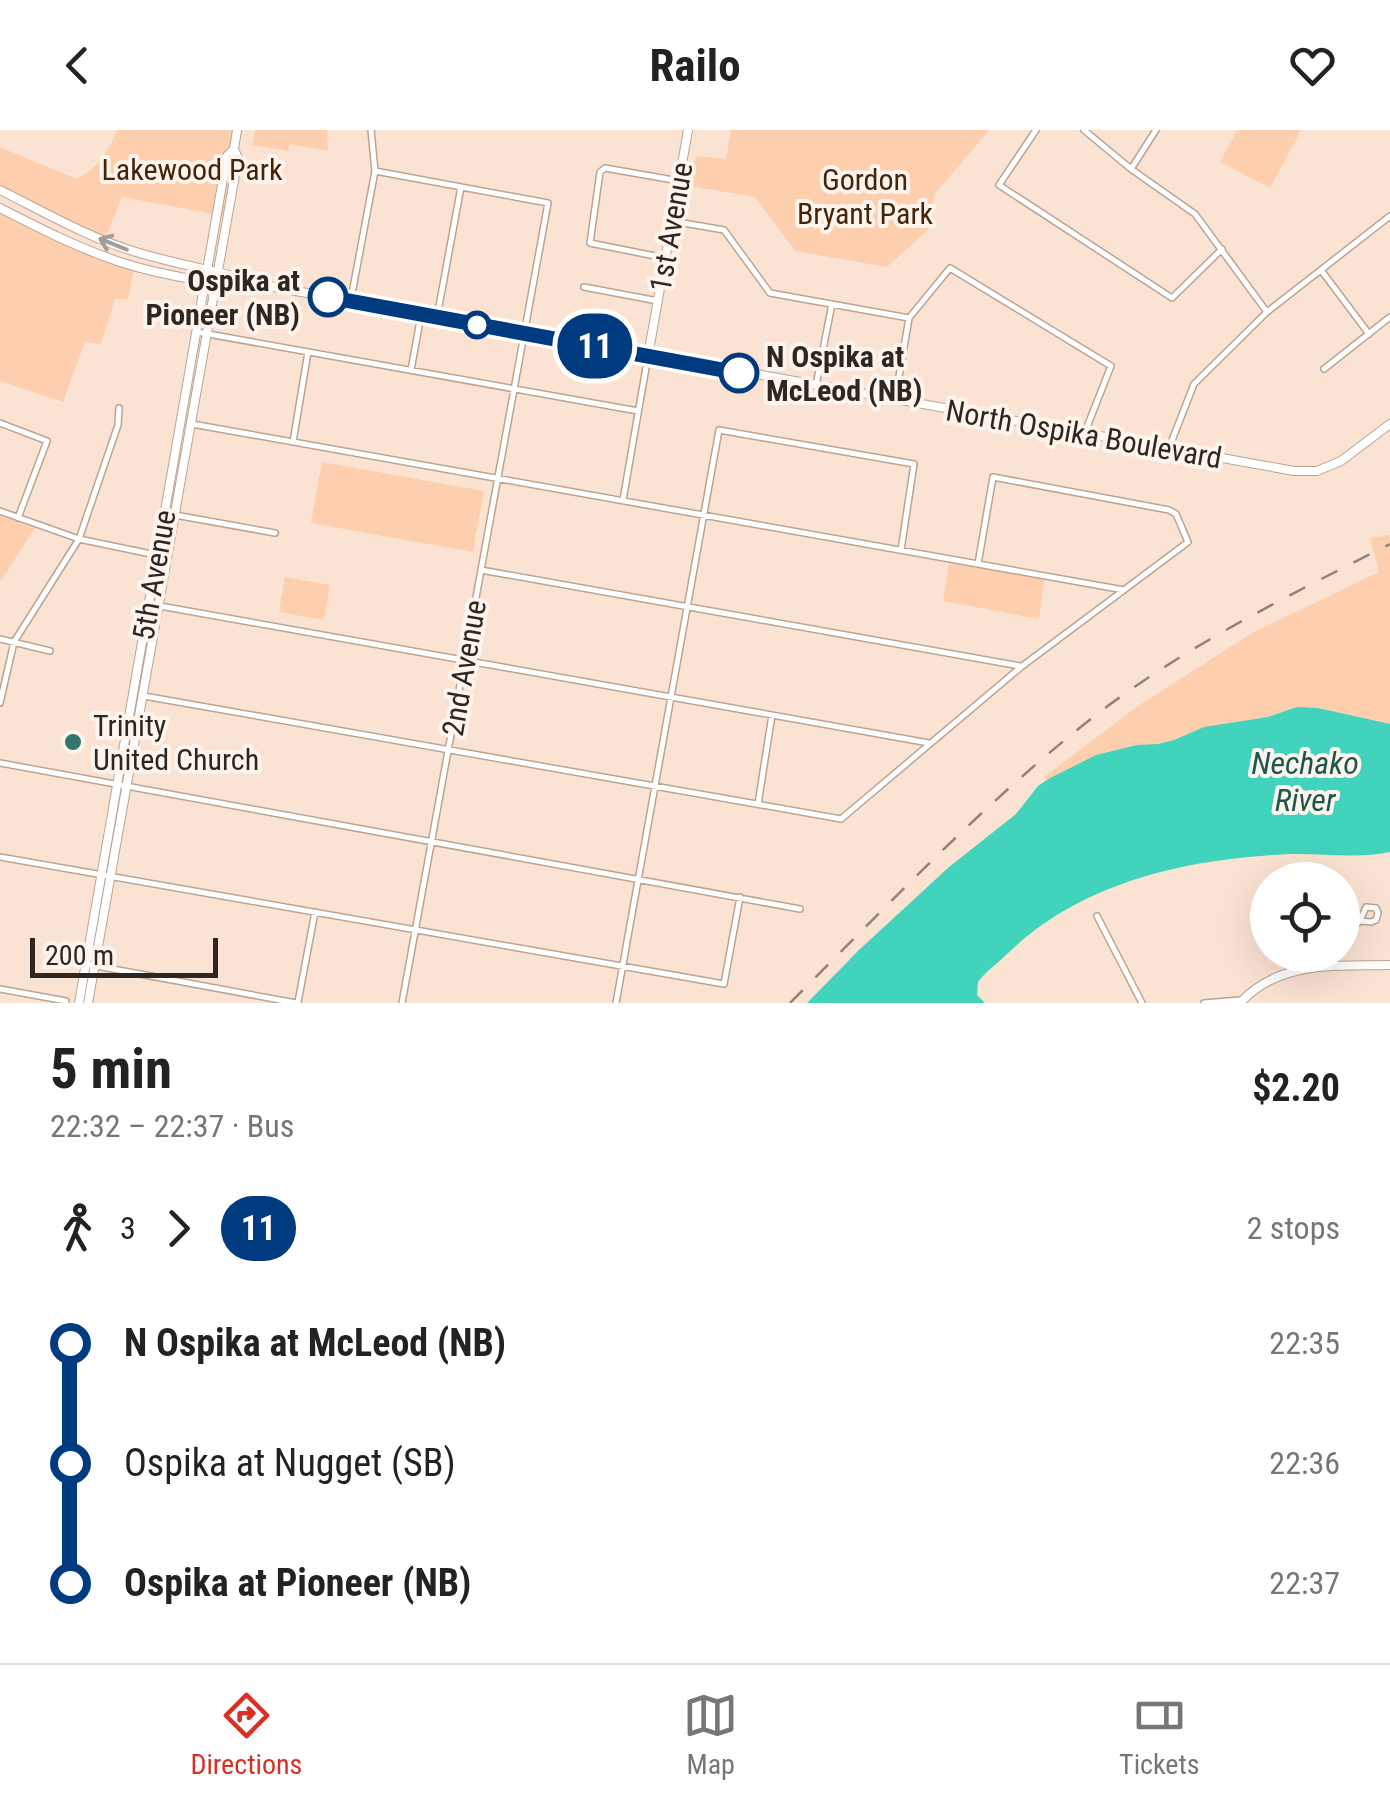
<!DOCTYPE html>
<html lang="en">
<head>
<meta charset="utf-8">
<style>
  body { margin:0; font-family:"Roboto Condensed",sans-serif; background:#f2f2f2; color:#222; height:100vh; display:flex; flex-direction:column; font-size:38px; white-space:nowrap }
  * { box-sizing:border-box; margin:0 }
  p { font-size:32px; color:#767676 }
  .icon { flex:none; width:55px; height:55px; fill:none; stroke:currentColor; stroke-width:2; stroke-linecap:round; stroke-linejoin:round }
  .map { position:relative; height:873px; overflow:hidden }
  .drawer { display:flex; flex-direction:column; background:#fff; flex:1 }
  .drawer>* { flex:none }
  .badge { padding:0 20px; border-radius:32px; font-size:35px; line-height:65px }
  .buttons { position:absolute; left:1250px; top:732px; display:grid; gap:20px }
  .buttons a { display:grid; place-items:center; width:110px; height:110px; border-radius:50%; background:#fff; box-shadow:0 10px 40px #0002; font-size:50px }
  .scale { position:absolute; left:30px; bottom:25px; width:188px; box-sizing:border-box; padding-left:10px; border:5px solid #2e2620; border-top:0; font-size:28px; line-height:35px; white-space:nowrap; color:#2e2620; -webkit-text-stroke:8px #fdf4ed; paint-order:stroke }
  .map>.badge { position:absolute; translate:-50% -50%; box-shadow:0 0 0 5px #fff }
  .legs { display:flex; align-items:center; gap:15px; height:110px; padding:0 50px; font-size:32px }
  .legs p { margin-inline-start:auto }
  .summary { display:flex; align-items:center; justify-content:space-between; height:170px; padding:0 50px }
  h1 { font-size:55px; font-weight:700; line-height:75px }
  ul { padding:0 50px; list-style:none }
  li { display:flex; align-items:center; gap:35px; height:120px; font-size:38px }
  li i { display:grid; place-items:center; width:15px; height:100%; margin:0 12px; background:currentColor }
  li i::after { content:''; width:25px; height:25px; margin:-12px; border:8px solid; border-radius:50%; background:#fff }
  li p { margin-inline-start:auto }
  li:first-child i { background:linear-gradient(#0000 50%,currentColor 0) }
  li:last-child i { background:linear-gradient(currentColor 50%,#0000 0) }
  header { display:flex; justify-content:space-between; align-items:center; height:130px; padding:0 50px; background:#fff; font-size:45px; font-weight:700 }
  .menu { display:flex; justify-content:space-around; align-items:center; height:140px; border-top:2px solid #e0e0e0; background:#fff; font-size:28px; color:#767676 }
  .menu a { display:grid; justify-items:center; gap:5px }
  .menu .selected { color:#d93025 }
  .map>svg:first-child { display:block }
  .green { fill:#fdcfae }
  .water { fill:#42d3bc }
  .lines { fill:none; stroke-linecap:round; stroke-linejoin:round }
  .street-casing { stroke:#baa494; stroke-width:8 }
  .secondary-casing { stroke:#baa494; stroke-width:10 }
  .street { stroke:#fff; stroke-width:5 }
  .secondary { stroke:#fff; stroke-width:8 }
  .rail { stroke:#928277; stroke-width:2.5; stroke-dasharray:18 18; stroke-linecap:butt }
  .oneway { stroke:#a19d9b }
  .line-1-casing { stroke:#fff; stroke-width:22 }
  .line-1 { stroke:#003b80; stroke-width:15 }
  .stop-1-dot { fill:#fff; stroke:#003b80; stroke-width:5 }
  .poi-dot { fill:#32776a; stroke:#fdf4ed; stroke-width:4 }
  .labels { text-anchor:middle; dominant-baseline:central; stroke-width:8; stroke-linejoin:round; paint-order:stroke }
  .park-label { font-size:30px; fill:#45250a; stroke:#fdf4ed }
  .street-label { font-size:30px; fill:#2e2620; stroke:#fdf4ed }
  .stop-label { font-size:30px; font-weight:bold; fill:#2e2620; stroke:#fdf4ed; text-anchor:end }
  .poi-label { font-size:30px; fill:#2e2620; stroke:#fdf4ed; text-anchor:start }
  .water-label { font-size:32px; font-style:italic; fill:#1d574d; stroke:#fdf4ed }
</style>
</head>
<body>
<header><svg class="icon" aria-label="back" viewBox="0 0 24 24"><path d="M15 5l-7 7 7 7"/></svg>Railo<svg class="icon" aria-label="heart" viewBox="0 0 24 24"><path d="M12 20l-8-8c-3-5 5-10 8-4 3-6 11-1 8 4z"/></svg></header>
<div class="map">
<svg width="1390" height="873" viewBox="0 0 1390 873">
  <rect width="100%" height="100%" fill="#fbe3d3"/>
  <!-- green -->
  <path class="green" d="M117,0H239L224,86L122,67L103,114L0,61V17L77,49C97,38 109,21 117,0Z
    M255,0H327L328,21L290,14L288,21L252,15Z
    M731,0H989L934,65L929,99L887,137L795,121L755,67L689,56L696,26L726,29Z
    M1237,0H1301L1270,58L1220,32Z
    M0,79L70,115L134,140L128,169H115L101,214L85,212L63,272L0,251Z
    M322,332L484,361L473,422L311,393Z
    M0,385L35,398L0,452Z
    M1390,405V619L1053,660L1044,647L1138,576L1252,503L1379,442L1370,408Z
    M949,433L1044,449L1039,489L943,471Z
    M285,447L330,455L324,490L279,482Z"/>
  <!-- water -->
  <path class="water" d="M1297,577L1318,578L1390,594V722C1356,729 1324,723 1290,724C1187,729 1082,751 1006,825C997,834 986,841 978,852L977,865L985,873H807L859,820L949,737L1016,684L1038,656L1050,648L1096,625L1137,615L1158,614L1174,610L1204,597L1268,587Z"/>
  <g class="lines">
    <defs>
      <path id="street" d="M1036,0L999,55L1172,168L1222,119
        M1084,0L1131,39L1195,84L1267,182
        M1131,39L1156,0
        M375,41L548,73L402,873
        M672,91L724,100L770,163L909,188
        M665,128L590,113L600,42L605,38L679,51
        M1321,140L1369,204
        M584,157L658,171
        M351,169L375,41L371,0
        M437,187L461,57
        M197,202L638,281
        M1324,239L1390,187
        M411,240L421,185
        M816,255L832,174
        M895,270L909,188L950,138L1111,236L1085,302
        M0,293L47,311L18,388
        M192,294L1124,460
        M293,312L308,222
        M1169,318L1194,254L1267,182L1390,86
        M623,370L648,226
        M0,381L79,409L156,425
        M175,385L275,403
        M481,440L1020,536
        M160,476L929,613
        M0,509L50,521
        M144,566L841,689L1021,537L1188,412L1176,384L1169,380L993,347L978,434
        M0,573L14,512L79,409L118,295L119,278
        M0,633L800,779
        M758,674L772,585
        M0,727L724,854L740,767
        M1097,786L1142,873
        M1342,808L1360,791L1366,777L1376,778L1378,783L1376,790L1371,792L1360,791
        M86,834L296,873
        M1332,836L1334,825
        M0,859L66,871
        M298,872L315,782
        M616,873L719,300L914,334L901,420
        M1204,873L1240,870"/>
      <path id="secondary" d="M0,60C44,82 89,108 136,122C182,136 229,143 274,157L1294,341H1317L1341,331L1390,294
        M0,78C39,98 78,118 120,132C160,145 222,156 264,157
        M648,226L688,0
        M79,873L227,26L234,19L237,0
        M88,873L238,28L234,19
        M1240,873C1279,830 1337,836 1390,835"/>
    </defs>
    <!-- street casing -->
    <use href="#street" class="street-casing"/>
    <!-- secondary casing -->
    <use href="#secondary" class="secondary-casing"/>
    <!-- street -->
    <use href="#street" class="street"/>
    <!-- secondary -->
    <use href="#secondary" class="secondary"/>
    <!-- rail -->
    <path class="rail" d="M790,873C885,778 977,680 1082,596C1175,521 1284,468 1390,414"/>
  </g>
  <!-- one-way arrows -->
  <defs><path id="oneway-shaft" d="M-6 0H5M1.5-3L5.5 0L1.5 3" fill="none" stroke-width="1.6" stroke-linecap="round" stroke-linejoin="round" transform="scale(2.5)"/></defs>
  <use class="oneway" href="#oneway-shaft" transform="translate(113 114) rotate(-158)"/>
  <g class="lines">
    <defs>
      <path id="line-1" d="M328,167L739,243"/>
    </defs>
    <!-- line-1 casing -->
    <use href="#line-1" class="line-1-casing"/>
    <!-- line-1 -->
    <use href="#line-1" class="line-1"/>
  </g>
  <!-- markers -->
  <g class="stop-1-dot">
    <circle cx="328" cy="167" r="18"/>
    <circle cx="477" cy="195" r="12"/>
    <circle cx="739" cy="243" r="18"/>
  </g>
  <circle class="poi-dot" cx="73" cy="612" r="10"/>
  <g class="labels">
    <!-- park labels -->
    <g class="park-label">
      <text x="192" y="39">Lakewood Park</text>
      <text x="865" y="49">Gordon<tspan x="865" dy="34">Bryant Park</tspan></text>
    </g>
    <!-- street labels -->
    <g class="street-label">
      <text transform="translate(671 97) rotate(-80)">1st Avenue</text>
      <text transform="translate(1084 304) rotate(10)">North Ospika Boulevard</text>
      <text transform="translate(154 445) rotate(-80)">5th Avenue</text>
      <text transform="translate(464 538) rotate(-80)">2nd Avenue</text>
    </g>
    <!-- stop labels -->
    <g class="stop-label">
      <text x="300" y="150">Ospika at<tspan x="300" dy="34">Pioneer (NB)</tspan></text>
      <text x="766" y="226" text-anchor="start">N Ospika at<tspan x="766" dy="34">McLeod (NB)</tspan></text>
    </g>
    <!-- poi labels -->
    <g class="poi-label">
      <text x="93" y="595">Trinity<tspan x="93" dy="34">United Church</tspan></text>
    </g>
    <!-- water labels -->
    <g class="water-label">
      <text x="1305" y="633">Nechako<tspan x="1305" dy="37">River</tspan></text>
    </g>
  </g>
</svg>
<div class="buttons">
<a><svg class="icon" aria-label="locate" viewBox="0 0 24 24"><circle cx="12" cy="12" r="6"/><path d="M12 2v4M12 18v4M2 12h4M18 12h4"/></svg></a>
</div>
<div class="scale">200 m</div>
<b class="badge" style="left:595px;top:216px;background:#003b80;color:#fff">11</b>
</div>
<section class="drawer">
<div class="summary"><div><h1>5 min</h1><p>22:32 – 22:37 · Bus</p></div><b>$2.20</b></div>
<div class="legs"><svg class="icon" aria-label="walk" viewBox="0 0 24 24"><circle cx="13" cy="4" r="2"/><path d="M13 8l-2 6 4 7M11 14l-3 7M7 12l3-4h3l4 4"/></svg>3<svg class="icon" aria-label="forward" viewBox="0 0 24 24"><path d="M9 5l7 7-7 7"/></svg><b class="badge" style="background:#003b80;color:#fff">11</b><p>2 stops</p></div>
<ul>
<li><i style="color:#003b80"></i><b>N Ospika at McLeod (NB)</b><p>22:35</p></li>
<li><i style="color:#003b80"></i><span>Ospika at Nugget (SB)</span><p>22:36</p></li>
<li><i style="color:#003b80"></i><b>Ospika at Pioneer (NB)</b><p>22:37</p></li>
</ul>
</section>
<nav class="menu">
<a class="selected"><svg class="icon" aria-label="directions" viewBox="0 0 24 24"><path d="M12 3l9 9-9 9-9-9zM9 14v-3h6M13 9l2 2-2 2"/></svg>Directions</a>
<a><svg class="icon" aria-label="map" viewBox="0 0 24 24"><path d="M3 6l6-2 6 2 6-2v14l-6 2-6-2-6 2zM9 4v14M15 6v14"/></svg>Map</a>
<a><svg class="icon" aria-label="tickets" viewBox="0 0 24 24"><path d="M3 7h18v10H3zM15 7v10"/></svg>Tickets</a>
</nav>
</body>
</html>
